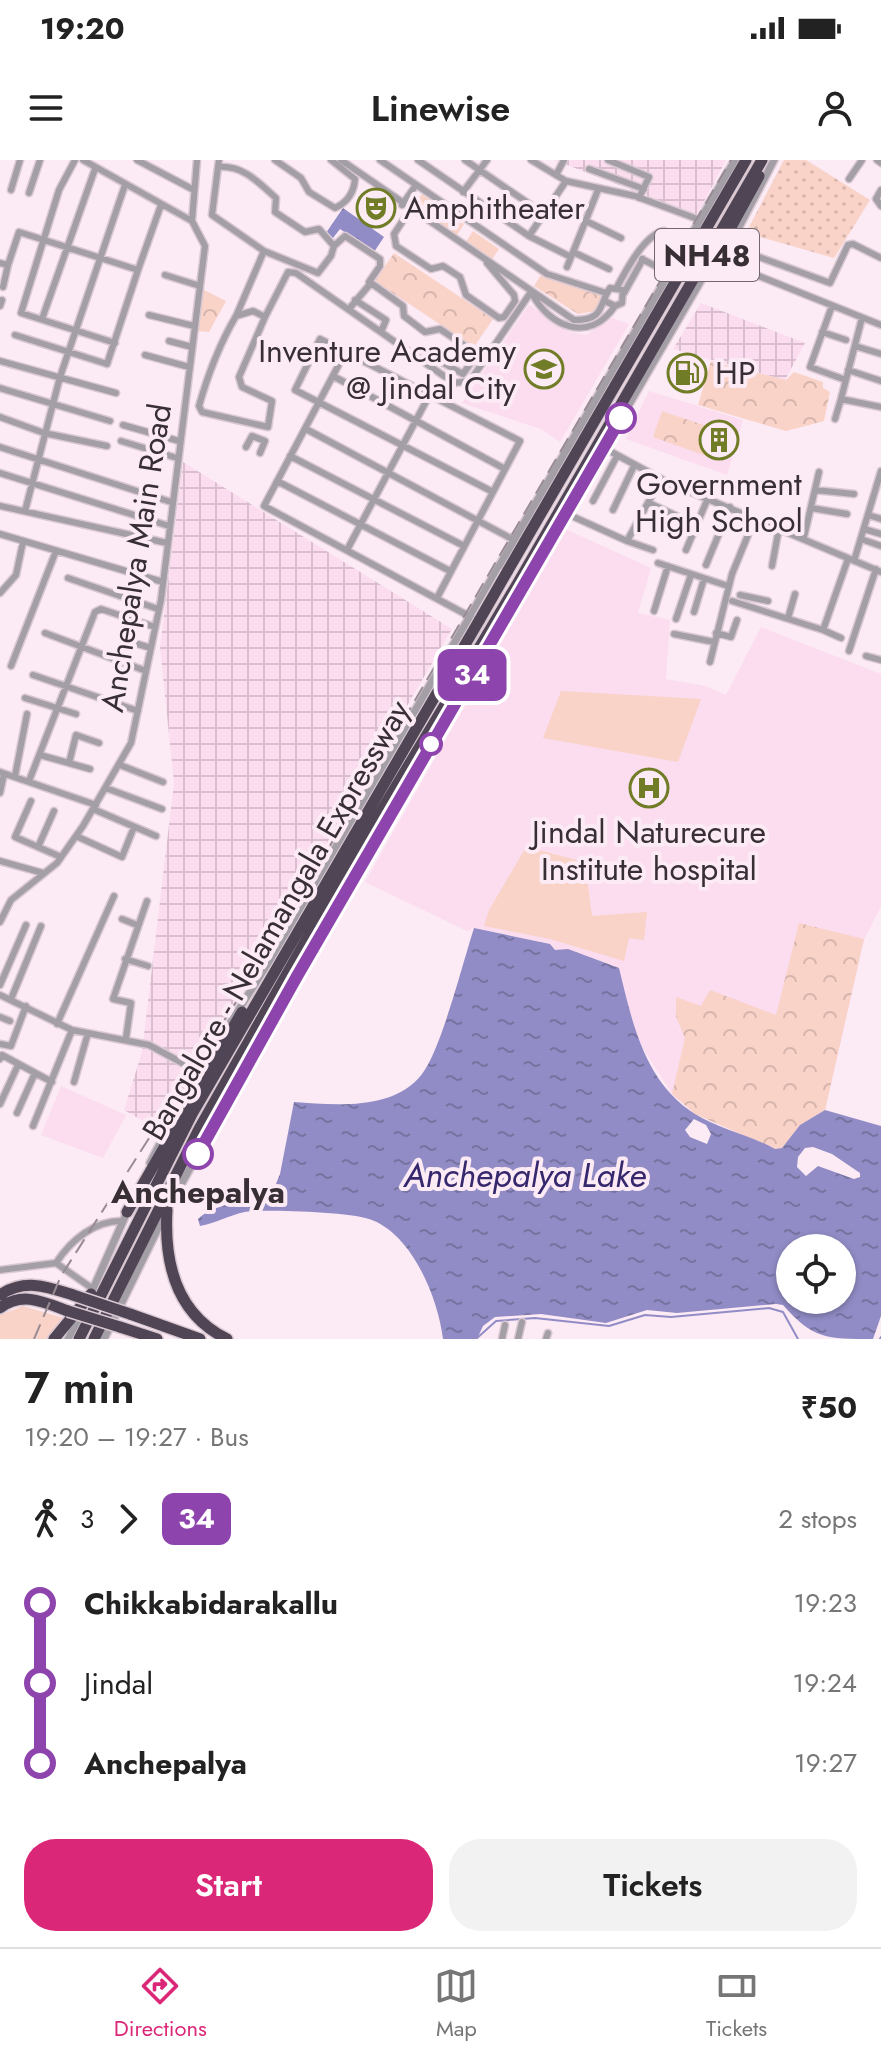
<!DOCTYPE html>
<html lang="en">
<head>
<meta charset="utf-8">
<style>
  body { margin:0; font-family:Jost,sans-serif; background:#f2f2f2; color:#222; height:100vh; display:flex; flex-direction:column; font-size:30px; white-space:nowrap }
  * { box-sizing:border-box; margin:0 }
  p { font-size:26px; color:#767676 }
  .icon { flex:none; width:44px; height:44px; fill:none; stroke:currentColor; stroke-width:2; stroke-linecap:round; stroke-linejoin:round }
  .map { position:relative; height:1179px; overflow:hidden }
  .drawer { display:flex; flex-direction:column; background:#fff; flex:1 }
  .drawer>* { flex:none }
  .badge { padding:0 16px; border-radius:12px; font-size:28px; line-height:52px }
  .controls { position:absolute; left:776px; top:1074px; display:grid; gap:16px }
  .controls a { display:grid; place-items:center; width:80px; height:80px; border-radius:50%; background:#fff; box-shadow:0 2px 6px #0004; font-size:40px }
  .map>.badge { position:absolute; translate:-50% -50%; box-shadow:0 0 0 4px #fff }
  .legs { display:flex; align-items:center; gap:12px; height:88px; padding:0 24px; font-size:26px }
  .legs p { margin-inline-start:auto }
  .summary { display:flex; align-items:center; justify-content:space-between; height:136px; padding:0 24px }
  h1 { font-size:44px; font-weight:600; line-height:60px }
  .primary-button { display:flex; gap:16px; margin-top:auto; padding:16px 24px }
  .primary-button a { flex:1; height:92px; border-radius:32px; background:#db2777; color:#fff; font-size:32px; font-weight:600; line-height:92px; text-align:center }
  .primary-button a+a { background:#f2f2f2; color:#222 }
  ul { padding:0 24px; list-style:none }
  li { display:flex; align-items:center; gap:28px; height:80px; font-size:30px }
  li i { display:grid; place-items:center; width:12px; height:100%; margin:0 10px; background:currentColor }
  li i::after { content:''; width:20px; height:20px; margin:-10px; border:6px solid; border-radius:50%; background:#fff }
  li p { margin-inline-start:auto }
  li:first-child i { background:linear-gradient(#0000 50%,currentColor 0) }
  li:last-child i { background:linear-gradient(currentColor 50%,#0000 0) }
  .status { display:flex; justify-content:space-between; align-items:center; height:56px; padding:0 40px; background:#fff; direction:ltr }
  .status svg { height:22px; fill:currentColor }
  header { display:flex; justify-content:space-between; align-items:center; height:104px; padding:0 24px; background:#fff; font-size:36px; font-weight:600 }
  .menu { display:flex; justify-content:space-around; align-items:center; height:112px; border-top:2px solid #e0e0e0; background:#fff; font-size:22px; color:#767676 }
  .menu a { display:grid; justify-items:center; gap:4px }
  .menu .active { color:#db2777 }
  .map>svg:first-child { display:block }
  .built { fill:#fbddef }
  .industrial { fill:url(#industrial-grid) }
  .grass { fill:url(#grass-dots) }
  .forest { fill:url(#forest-crowns) }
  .garden { fill:#f9d2c8 }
  .water { fill:url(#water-ripples); fill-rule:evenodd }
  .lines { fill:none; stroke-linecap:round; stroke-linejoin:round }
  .stream { stroke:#918cc5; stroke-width:2 }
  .minor-casing { stroke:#d9c8d2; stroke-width:9 }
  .tertiary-casing { stroke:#d9c8d2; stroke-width:10 }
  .motorway-casing { stroke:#d9c8d2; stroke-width:14 }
  .minor { stroke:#a49ea7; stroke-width:6 }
  .tertiary { stroke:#a49ea7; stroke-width:7 }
  .motorway { stroke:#504555; stroke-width:11 }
  .rail { stroke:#988b93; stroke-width:2; stroke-dasharray:16 8; stroke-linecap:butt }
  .motorway-bridge-casing { stroke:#d9c8d2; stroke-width:14; stroke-linecap:butt }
  .motorway-bridge { stroke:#504555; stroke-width:11 }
  .line-1-casing { stroke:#fff; stroke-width:18 }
  .line-1 { stroke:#8e44ad; stroke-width:12 }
  .stop-1-dot { fill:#fff; stroke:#8e44ad; stroke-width:4 }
  .labels { text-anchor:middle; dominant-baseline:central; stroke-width:8; stroke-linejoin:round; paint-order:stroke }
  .shield { fill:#fceaf5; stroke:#72676e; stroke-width:2 }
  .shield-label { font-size:30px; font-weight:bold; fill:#372f34 }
  .poi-label { font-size:32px; fill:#372f34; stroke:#fceaf5; text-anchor:start }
  .street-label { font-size:32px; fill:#372f34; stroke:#fceaf5 }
  .stop-label { font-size:32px; font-weight:bold; fill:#372f34; stroke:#fceaf5 }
  .water-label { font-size:34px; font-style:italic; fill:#35286d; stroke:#fceaf5 }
</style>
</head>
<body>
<div class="status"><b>19:20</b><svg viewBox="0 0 49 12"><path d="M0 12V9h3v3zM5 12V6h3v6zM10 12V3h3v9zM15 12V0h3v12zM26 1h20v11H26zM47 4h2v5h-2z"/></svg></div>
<header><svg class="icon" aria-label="menu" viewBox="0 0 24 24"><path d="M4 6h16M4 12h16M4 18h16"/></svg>Linewise<svg class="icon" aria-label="person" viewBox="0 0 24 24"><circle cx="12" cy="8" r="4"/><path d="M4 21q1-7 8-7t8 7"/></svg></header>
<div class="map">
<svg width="881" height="1179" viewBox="0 0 881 1179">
  <defs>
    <pattern id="industrial-grid" width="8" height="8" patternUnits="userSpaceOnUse" patternTransform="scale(2)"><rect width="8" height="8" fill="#fbddef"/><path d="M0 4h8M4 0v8" fill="none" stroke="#d8bece"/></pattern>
    <pattern id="grass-dots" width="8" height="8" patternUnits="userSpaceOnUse" patternTransform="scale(2)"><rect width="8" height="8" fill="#f9d2c8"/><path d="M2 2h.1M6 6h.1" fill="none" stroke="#d6b5ac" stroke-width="1.8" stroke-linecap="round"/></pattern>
    <pattern id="forest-crowns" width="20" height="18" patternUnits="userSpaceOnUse" patternTransform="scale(2)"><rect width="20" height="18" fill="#f9d2c8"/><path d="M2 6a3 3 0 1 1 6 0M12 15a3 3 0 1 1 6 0" fill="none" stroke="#d6b5ac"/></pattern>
    <pattern id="water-ripples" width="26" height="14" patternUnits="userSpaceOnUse" patternTransform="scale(2)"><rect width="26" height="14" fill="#918cc5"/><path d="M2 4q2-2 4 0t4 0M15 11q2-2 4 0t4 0" fill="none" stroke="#7773a1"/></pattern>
  </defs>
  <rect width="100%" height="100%" fill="#fceaf5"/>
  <!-- built -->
  <path class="built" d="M529,145L570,172L586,175L612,158L629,164L560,282L541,269L462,243Z
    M649,231L743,260L727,315L626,279Z
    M565,369L651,408L638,453L670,460L666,519L705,526L726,535L761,467L881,514V746L864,780L825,950L800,965L782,988L775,989L672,934L636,877L618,808L555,790L550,784L474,768L467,771L365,722Z
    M61,926L126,955L103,998L41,975Z"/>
  <!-- industrial -->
  <path class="industrial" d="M554,0H726L697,55Z
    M701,143L805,183L785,220L673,189Z
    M183,302L452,469L159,970L124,950L142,892L174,623L160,487Z"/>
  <!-- grass -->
  <path class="grass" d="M784,0H806L870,40L834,98L746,73Z"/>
  <!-- forest -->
  <path class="forest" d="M394,93L493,159L474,187L375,121Z
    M541,115L548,118L605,134L595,151L578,154L534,126Z
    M202,129L226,141L209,172L197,171Z
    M711,201L786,220L794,212L823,222V228L830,232L824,261L786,271L698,245Z
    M662,251L715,269L706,296L653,277Z
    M799,763L864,779L825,950L800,965L782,988L775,989L695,954L672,934L685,878L676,857V837L701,846L710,830L776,855Z"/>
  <!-- garden -->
  <path class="garden" d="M422,34L464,64L455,78L412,48Z
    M473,71L499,89L491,101L465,83Z
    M561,531L701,539L678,602L543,578Z
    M526,687L585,702L592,756L647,752L644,780L629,778L624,801L550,779L484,766L489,750Z
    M23,1146L64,1158L47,1179H0V1155Z"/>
  <!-- water -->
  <path class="water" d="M343,48L384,77L374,92L340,69L333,78L326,73Z
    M474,768L550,784L555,790L568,789L619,808C632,861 644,922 695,954C719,969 750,975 775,989L782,988L800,965L825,950L881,966V1156L873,1179C826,1179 813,1179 783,1145L776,1144L677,1153L647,1150L606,1163L541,1154L495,1157L483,1166L477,1179H443C438,1138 412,1073 369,1059C349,1052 276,1050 253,1051C234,1052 218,1063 200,1066L198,1059C216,1042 245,1042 269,1041L280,1014L294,942C334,945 394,951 422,914C441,890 463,802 474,768ZM694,959L706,965L711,974L707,984L690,977L685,970ZM813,987L832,994L860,1013V1017L854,1019L818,1006L806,1016L797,1007L798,997L805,988ZM842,1088V1140H790V1088Z"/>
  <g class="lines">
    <!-- stream -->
    <path class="stream" d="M476,1179L496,1161L535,1158L609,1166L645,1155L671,1157L769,1148L783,1152L798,1179
      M880,1179L881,1177"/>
    <defs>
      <path id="minor" d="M75,0L59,30L21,153L115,183
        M83,0L192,61
        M137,0L194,30
        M275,0L301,18L309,32L335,48C348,42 354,32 355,19L331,0
        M341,0L574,160C605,160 598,146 610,128L623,130L622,143L615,146L607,142
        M380,0L547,114L606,133
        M418,0L529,76L571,97
        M465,0L544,54
        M531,0L566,21L635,36L700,60
        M608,0L649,17L639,38
        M877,0L881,3
        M218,7C243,5 258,22 276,38L275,52L305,72L319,69L334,86L331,96L318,113L264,91L212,55L218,7L219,0
        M589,9L644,29
        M556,15L564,0
        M849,19L862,0
        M11,30L20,0
        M881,30L876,39L881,46
        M463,32L487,0
        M29,33L40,0
        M402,45L416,25
        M410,50L394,74L396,86L431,109L443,106L460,117L466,135L499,158L504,157L515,141L514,135L487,103
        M586,61L621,78
        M529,76L566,21
        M334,86L345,76L380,99V106L369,122
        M729,86L830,123L848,85L853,84L881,98
        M573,92L609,109
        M714,98L881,165
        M642,99L669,113
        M0,103L8,105L19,72L138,110L161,45
        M567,107L598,30
        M165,115L200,126
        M3,127L8,105
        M617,127C626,110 645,74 664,71L683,89
        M531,132C549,167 589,184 615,146
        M624,133L643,99
        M355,140L386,160L381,172
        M0,146L2,140
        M832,146L810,207L843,219
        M349,149L371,123L403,146L404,156L425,172L440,169L477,194L463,214L429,195L422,200
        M237,154L264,91
        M149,155L194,166
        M265,157L239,217L242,227L272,241L268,267L202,252L199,246C208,214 219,185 236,156L253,151L265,157L288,112L296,113L454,223L470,221L531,132
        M862,158L841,239L881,247
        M42,159L95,9
        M822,172L846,180
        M15,175L107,204L138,110
        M169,181L192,187
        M855,186L881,194
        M346,191L264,346L469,456
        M145,195L189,207
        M0,201L116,233
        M848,210L881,221
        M333,216L505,309
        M0,228L110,261
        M0,257L44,273L107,286
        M835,259L841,239
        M123,265L179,281
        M306,269L514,380
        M121,281L177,298
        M0,287L171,342
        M246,287L252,276L265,281L260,293
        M604,288L667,322L881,412
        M290,296L464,386
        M0,313L169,366
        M277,321L450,411
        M815,330L854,334
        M593,341L617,296
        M649,343L696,365
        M0,346L167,383
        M811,348L847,354
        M613,350L634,306
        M25,351L60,217L125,25
        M565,353L627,381L661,319
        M868,355L881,359
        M864,369L881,374
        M0,374L163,422
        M804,377L819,312
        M861,379L881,386
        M627,381L653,390
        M347,390L430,234
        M686,390L708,338
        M854,401L881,311
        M658,403L728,426
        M706,405L730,347
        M772,406L779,368
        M68,418L158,449
        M0,433L16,415L23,382
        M740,435L768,441
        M437,438L520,281L320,179L295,230L493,332
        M732,441L823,470L848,399
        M654,451L668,406
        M694,452L704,419
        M788,458L795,434
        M676,459L691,415
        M823,470L841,478
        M45,473L146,511
        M716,473L731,477L737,460
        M674,474L714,482
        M124,480L151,488
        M849,491L876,409
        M866,496L881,500
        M710,502L732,414L755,358
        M11,506L56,391
        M33,515L138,551
        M25,538L76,554
        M40,595L90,609
        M69,603L76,575L99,583
        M120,605L163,622
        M0,612L96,645
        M15,616L27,554
        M29,621L95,452L101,449L155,467
        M106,628L162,649
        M0,633L4,614
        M31,641L15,677L38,687L54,651
        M93,649L156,676
        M76,676L122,697L134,667
        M38,687L61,697
        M0,701L43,713
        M122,759L137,765
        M0,762L11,740L57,703L83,666L131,583L161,440L205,86L192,61L197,0
        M125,799L148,806
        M0,825L26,765
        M0,835L72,870L149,885L199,912
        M11,839L41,766
        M0,857L10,861
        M57,864L114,736
        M126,878L131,843L113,839L147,741
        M0,884L11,886L26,846
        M0,899L2,895L52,922
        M74,922L88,873
        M0,944L18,905
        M17,953L35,913
        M33,966L72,870
        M56,1103C71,1080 95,1060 123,1061
        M0,1110L56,1103L93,1129
        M502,1179L505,1165
        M518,1179L522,1162
        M546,1179L548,1173"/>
      <path id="tertiary" d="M150,1003L185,935L270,800L735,0
        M89,1138L128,1050
        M68,1179L82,1152
        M104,1179L167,1050L279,847L714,98L729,86L774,0"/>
      <path id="motorway" d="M714,98L759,16
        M507,412L746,0
        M519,421L762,0
        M167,1050C164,1102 176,1154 227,1179
        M127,1052L242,852
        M0,1135C25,1118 48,1127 73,1135
        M0,1148C22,1131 44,1142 68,1151
        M130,1154L200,1179
        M120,1167L157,1179
        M54,1179L91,1134
        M79,1179L192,954L480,459
        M94,1179L199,969L348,706L488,473"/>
    </defs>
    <!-- minor casing -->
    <use href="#minor" class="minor-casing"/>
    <!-- tertiary casing -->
    <use href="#tertiary" class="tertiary-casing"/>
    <!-- motorway casing -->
    <use href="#motorway" class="motorway-casing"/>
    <!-- minor -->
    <use href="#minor" class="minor"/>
    <!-- tertiary -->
    <use href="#tertiary" class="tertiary"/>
    <!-- motorway -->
    <use href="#motorway" class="motorway"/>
    <!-- rail -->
    <path class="rail" d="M34,1179L61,1116L266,795L731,0"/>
    <defs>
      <path id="motorway-bridge" d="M480,459L507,412
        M488,473L519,421
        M73,1135L130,1154
        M68,1151L120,1167"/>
    </defs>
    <!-- motorway-bridge casing -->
    <use href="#motorway-bridge" class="motorway-bridge-casing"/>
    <!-- motorway-bridge -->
    <use href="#motorway-bridge" class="motorway-bridge"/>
  </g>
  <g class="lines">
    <defs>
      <path id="line-1" d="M198,994L296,818L621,258"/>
    </defs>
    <!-- line-1 casing -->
    <use href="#line-1" class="line-1-casing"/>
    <!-- line-1 -->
    <use href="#line-1" class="line-1"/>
  </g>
  <!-- icons -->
  <defs>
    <symbol id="theatre-ring" viewBox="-11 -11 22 22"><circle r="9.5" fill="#fceaf5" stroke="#717c27" stroke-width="1.5"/><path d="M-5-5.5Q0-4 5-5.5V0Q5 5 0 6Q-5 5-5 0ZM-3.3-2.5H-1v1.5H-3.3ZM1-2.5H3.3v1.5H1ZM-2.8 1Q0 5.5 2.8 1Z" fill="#717c27"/></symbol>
    <symbol id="school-ring" viewBox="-11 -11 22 22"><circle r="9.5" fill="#fceaf5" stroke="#717c27" stroke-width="1.5"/><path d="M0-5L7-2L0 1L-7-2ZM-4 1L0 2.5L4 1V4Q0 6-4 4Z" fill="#717c27"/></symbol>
    <symbol id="fuel-ring" viewBox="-11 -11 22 22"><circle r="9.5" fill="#fceaf5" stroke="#717c27" stroke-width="1.5"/><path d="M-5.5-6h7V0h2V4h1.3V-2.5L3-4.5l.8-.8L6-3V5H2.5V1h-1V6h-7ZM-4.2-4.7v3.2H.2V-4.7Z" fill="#717c27"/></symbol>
    <symbol id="building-ring" viewBox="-11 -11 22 22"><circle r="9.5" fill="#fceaf5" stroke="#717c27" stroke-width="1.5"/><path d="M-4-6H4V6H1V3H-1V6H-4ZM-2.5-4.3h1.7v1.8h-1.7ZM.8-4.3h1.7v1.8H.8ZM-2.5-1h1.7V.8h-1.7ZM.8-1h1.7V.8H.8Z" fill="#717c27"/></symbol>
    <symbol id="hospital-ring" viewBox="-11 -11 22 22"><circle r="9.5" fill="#fceaf5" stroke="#717c27" stroke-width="1.5"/><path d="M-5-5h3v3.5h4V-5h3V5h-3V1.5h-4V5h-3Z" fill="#717c27"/></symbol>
  </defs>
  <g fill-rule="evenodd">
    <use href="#theatre-ring" x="354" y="26" width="44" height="44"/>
    <use href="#school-ring" x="522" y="187" width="44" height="44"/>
    <use href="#fuel-ring" x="665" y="191" width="44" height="44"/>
    <use href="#building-ring" x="697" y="258" width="44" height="44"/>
    <use href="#hospital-ring" x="627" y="606" width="44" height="44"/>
  </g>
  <!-- markers -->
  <g class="stop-1-dot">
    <circle cx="621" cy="258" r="14"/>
    <circle cx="431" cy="584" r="10"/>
    <circle cx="198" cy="994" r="14"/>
  </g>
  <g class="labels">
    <!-- shield labels -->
    <rect class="shield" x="655" y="69" width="104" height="52" rx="6"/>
    <g class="shield-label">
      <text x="707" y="95">NH48</text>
    </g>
    <!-- poi labels -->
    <g class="poi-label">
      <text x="404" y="48">Amphitheater</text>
      <text x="516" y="191" text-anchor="end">Inventure Academy<tspan x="516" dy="37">@ Jindal City</tspan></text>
      <text x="715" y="213">HP</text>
      <text x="719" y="324" text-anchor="middle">Government<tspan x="719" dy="37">High School</tspan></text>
      <text x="649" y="672" text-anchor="middle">Jindal Naturecure<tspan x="649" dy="37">Institute hospital</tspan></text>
    </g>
    <!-- street labels -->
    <g class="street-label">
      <text transform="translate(136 398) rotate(-81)">Anchepalya Main Road</text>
      <text transform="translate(276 760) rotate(-60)">Bangalore - Nelamangala Expressway</text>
    </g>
    <!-- stop labels -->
    <g class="stop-label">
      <text x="198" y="1032">Anchepalya</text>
    </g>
    <!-- water labels -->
    <g class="water-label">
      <text x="525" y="1015">Anchepalya Lake</text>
    </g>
  </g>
</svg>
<div class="controls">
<a><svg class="icon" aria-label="locate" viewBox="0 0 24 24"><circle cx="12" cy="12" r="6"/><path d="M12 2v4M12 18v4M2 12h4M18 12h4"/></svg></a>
</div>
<b class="badge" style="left:472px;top:515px;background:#8e44ad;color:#fff">34</b>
</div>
<section class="drawer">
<div class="summary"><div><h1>7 min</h1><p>19:20 – 19:27 · Bus</p></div><b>₹50</b></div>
<div class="legs"><svg class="icon" aria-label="walk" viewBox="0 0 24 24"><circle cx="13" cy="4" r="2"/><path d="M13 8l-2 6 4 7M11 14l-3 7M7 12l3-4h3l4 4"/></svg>3<svg class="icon" aria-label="forward" viewBox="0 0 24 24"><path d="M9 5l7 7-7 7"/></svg><b class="badge" style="background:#8e44ad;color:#fff">34</b><p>2 stops</p></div>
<ul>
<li><i style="color:#8e44ad"></i><b>Chikkabidarakallu</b><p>19:23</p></li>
<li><i style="color:#8e44ad"></i><span>Jindal</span><p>19:24</p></li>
<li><i style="color:#8e44ad"></i><b>Anchepalya</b><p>19:27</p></li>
</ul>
<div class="primary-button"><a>Start</a><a>Tickets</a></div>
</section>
<nav class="menu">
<a class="active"><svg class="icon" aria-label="directions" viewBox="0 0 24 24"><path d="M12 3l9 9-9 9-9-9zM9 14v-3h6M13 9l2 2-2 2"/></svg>Directions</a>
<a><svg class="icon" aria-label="map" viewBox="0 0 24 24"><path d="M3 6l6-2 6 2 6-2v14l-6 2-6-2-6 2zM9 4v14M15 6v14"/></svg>Map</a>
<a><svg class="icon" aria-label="tickets" viewBox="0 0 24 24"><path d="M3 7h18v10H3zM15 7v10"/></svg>Tickets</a>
</nav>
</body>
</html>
